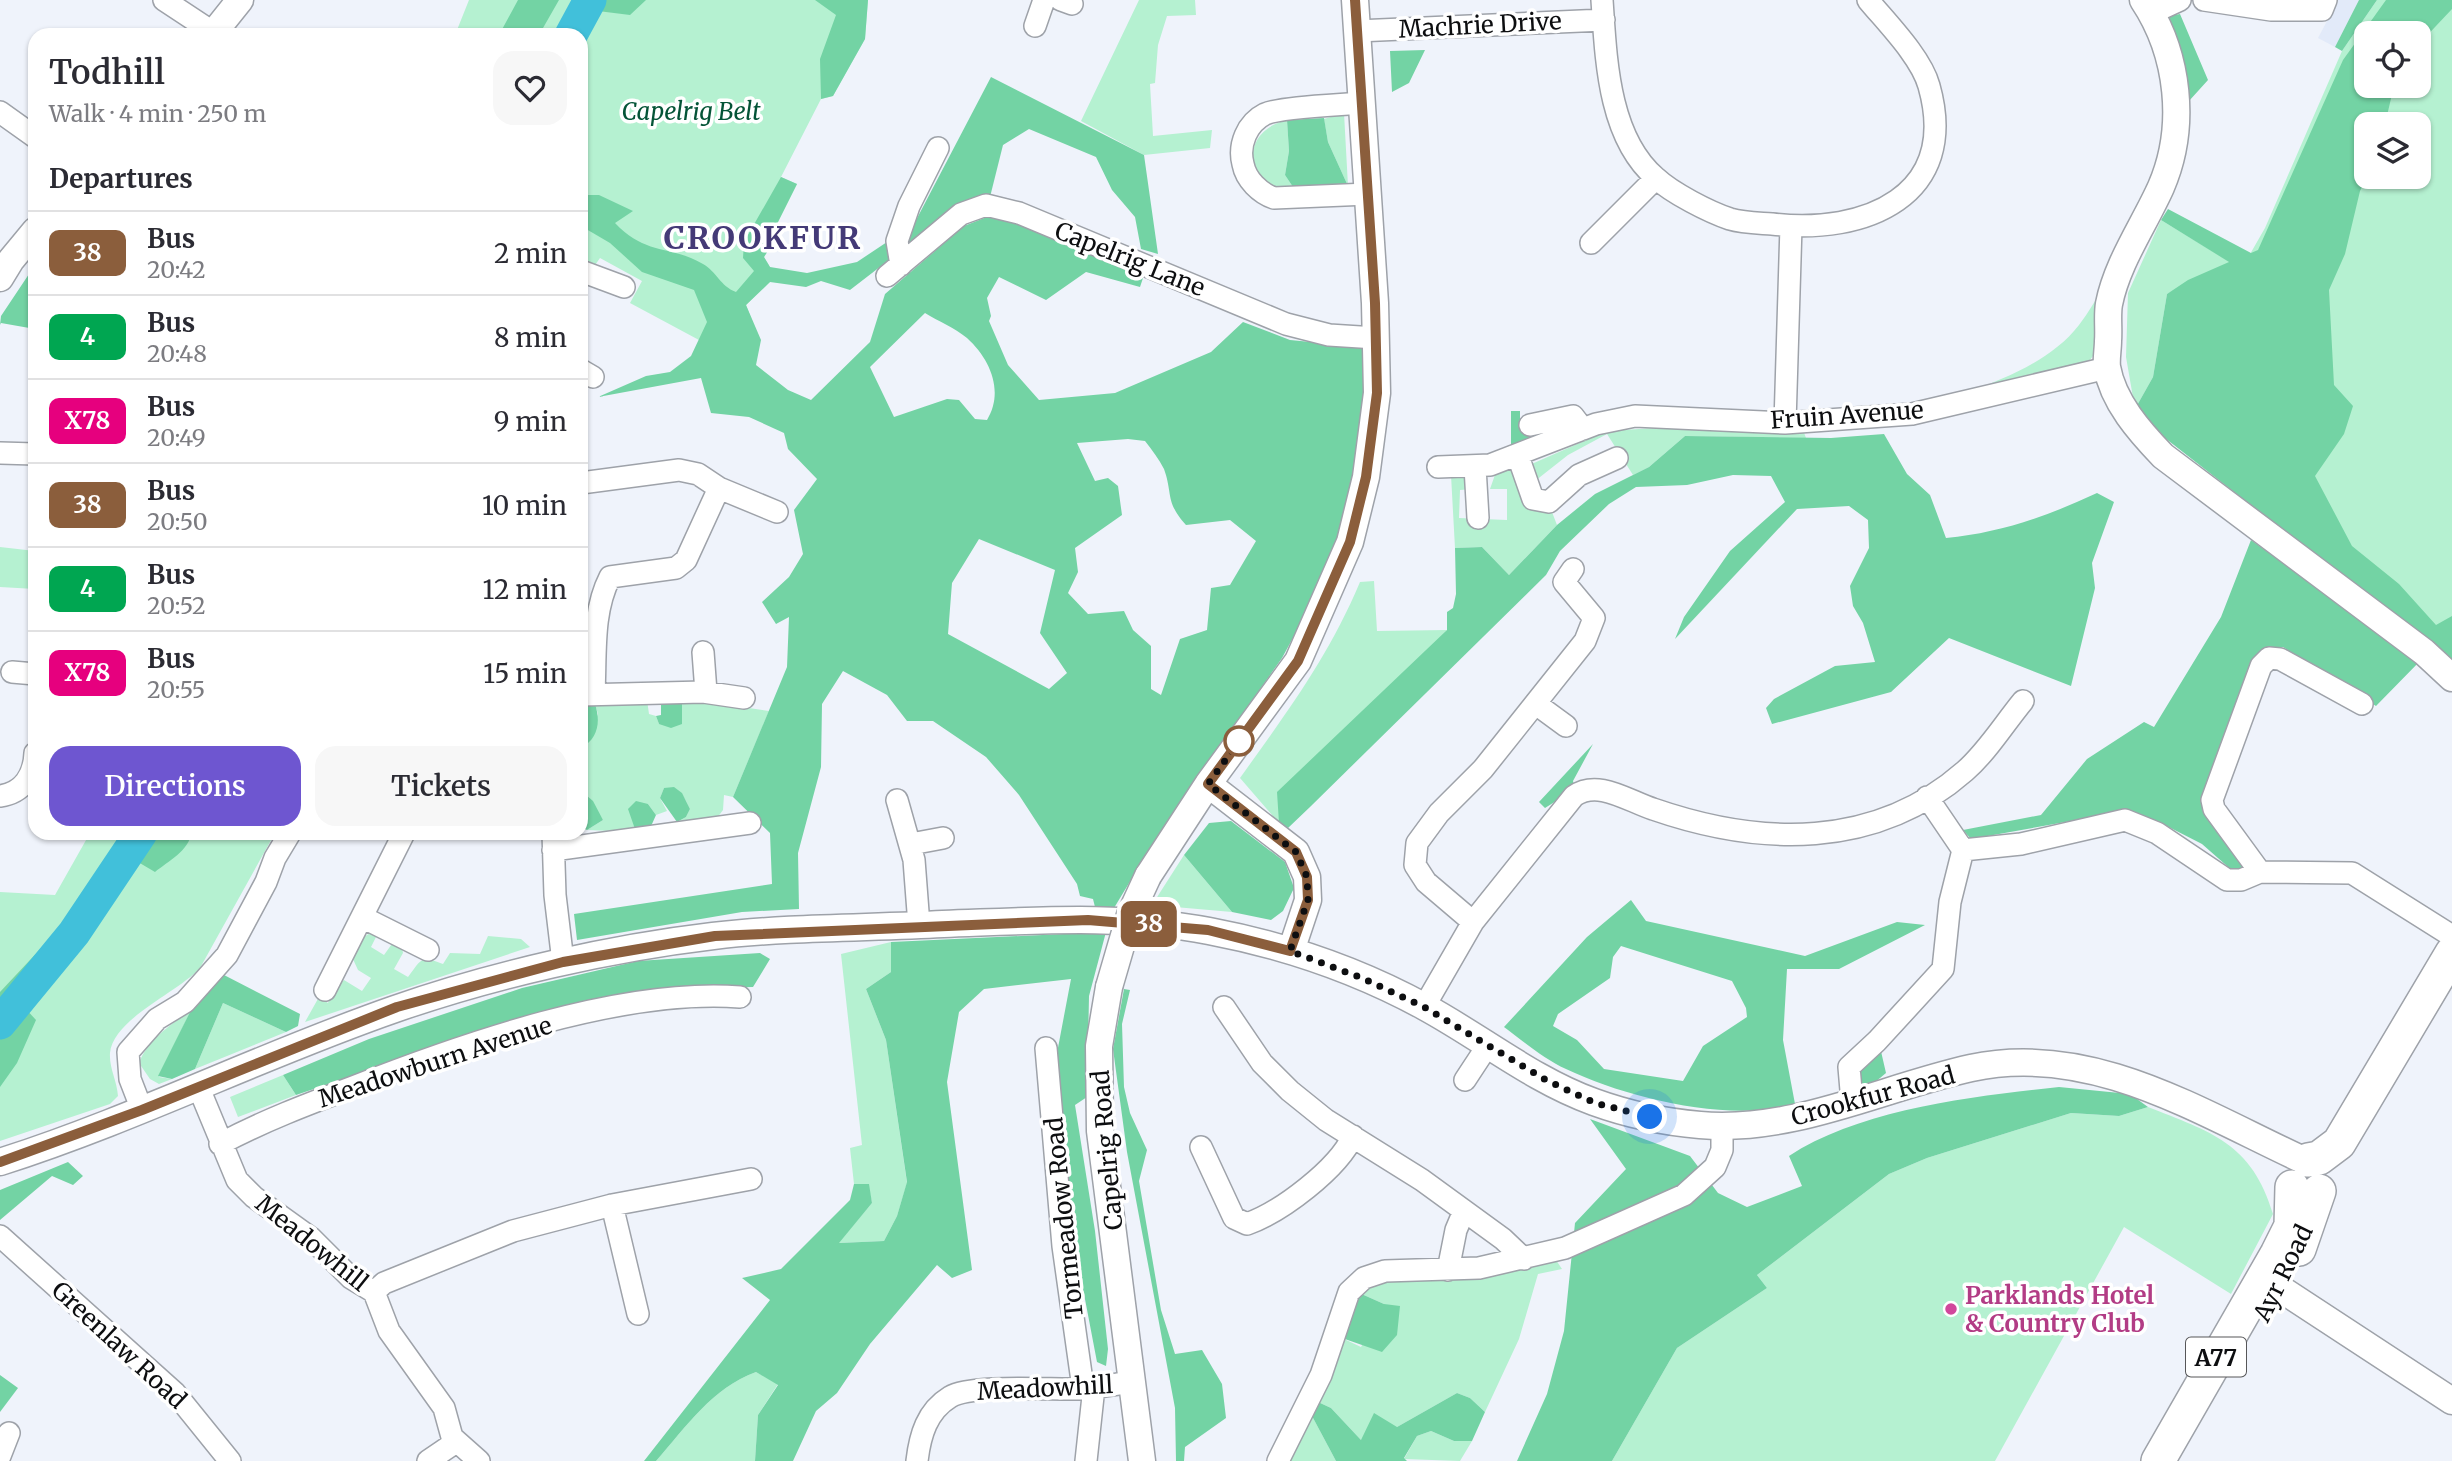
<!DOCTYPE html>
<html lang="en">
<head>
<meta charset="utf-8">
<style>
  body { margin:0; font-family:Merriweather,serif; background:#f7f7f7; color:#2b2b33; height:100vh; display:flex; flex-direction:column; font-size:26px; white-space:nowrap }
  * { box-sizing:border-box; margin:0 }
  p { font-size:23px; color:#7c7c81 }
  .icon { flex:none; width:38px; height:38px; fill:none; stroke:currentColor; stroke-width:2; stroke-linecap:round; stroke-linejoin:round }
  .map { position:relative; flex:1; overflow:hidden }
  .sheet { position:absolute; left:28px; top:28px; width:560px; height:812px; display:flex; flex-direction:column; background:#fff; border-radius:21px; box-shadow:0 2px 5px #0004 }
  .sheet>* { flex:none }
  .badge { padding:0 14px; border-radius:10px; font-size:24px; line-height:46px }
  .buttons { position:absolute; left:2354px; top:21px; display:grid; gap:14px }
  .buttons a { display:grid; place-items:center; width:77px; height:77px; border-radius:14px; background:#fff; box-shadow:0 2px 5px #0004; font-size:35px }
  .you { position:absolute; width:35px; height:35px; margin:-18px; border:5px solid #fff; border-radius:50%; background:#1a73e8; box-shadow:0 0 0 10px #1a73e833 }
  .map>.badge { position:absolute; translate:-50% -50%; box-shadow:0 0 0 4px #fff }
  h2 { padding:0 21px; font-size:26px; line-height:63px }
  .round { display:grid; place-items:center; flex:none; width:74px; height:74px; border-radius:21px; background:#f7f7f7 }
  .overview { display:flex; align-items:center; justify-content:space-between; height:119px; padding:0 21px }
  h1 { font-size:33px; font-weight:600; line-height:52px }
  .primary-button { display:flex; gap:14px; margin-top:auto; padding:14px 21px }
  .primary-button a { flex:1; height:80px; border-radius:21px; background:#6e56d0; color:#fff; font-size:28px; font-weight:600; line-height:80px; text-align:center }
  .primary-button a+a { background:#f7f7f7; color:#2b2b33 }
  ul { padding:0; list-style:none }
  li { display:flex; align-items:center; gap:21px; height:84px; padding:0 21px; border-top:2px solid #e1e1e2 }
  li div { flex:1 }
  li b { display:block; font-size:26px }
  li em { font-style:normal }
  li .badge { min-width:77px; font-weight:700; text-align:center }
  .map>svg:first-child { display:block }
  .built { fill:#e2eaf9 }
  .green { fill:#b5f1d1; fill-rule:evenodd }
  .forest { fill:#73d3a4; fill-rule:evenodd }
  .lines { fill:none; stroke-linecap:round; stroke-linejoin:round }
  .river { stroke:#41c0da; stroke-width:33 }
  .minor-casing { stroke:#9ea2a9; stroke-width:24 }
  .tertiary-casing { stroke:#9ea2a9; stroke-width:29 }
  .primary-casing { stroke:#9ea2a9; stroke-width:36 }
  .minor { stroke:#fff; stroke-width:21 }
  .tertiary { stroke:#fff; stroke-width:26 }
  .primary { stroke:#fff; stroke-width:33 }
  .tertiary-bridge-casing { stroke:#9ea2a9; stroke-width:29; stroke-linecap:butt }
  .tertiary-bridge { stroke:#fff; stroke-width:26 }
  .line-casing { stroke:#fff; stroke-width:16 }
  .line { stroke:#8b5e3c; stroke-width:10 }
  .walk { stroke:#0d0e10; stroke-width:7; stroke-dasharray:0 12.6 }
  .stop-dot { fill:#fff; stroke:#8b5e3c; stroke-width:3.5 }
  .hotel-dot { fill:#d1479c; stroke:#fff; stroke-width:2.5 }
  .labels { text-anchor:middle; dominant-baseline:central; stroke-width:7; stroke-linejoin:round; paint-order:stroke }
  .shield { fill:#fff; stroke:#565658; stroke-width:2 }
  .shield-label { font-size:23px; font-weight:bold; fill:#0d0e10 }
  .street-label { font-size:24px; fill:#0d0e10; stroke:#fff }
  .park-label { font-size:24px; font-style:italic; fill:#045437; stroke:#fff }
  .hotel-label { font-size:24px; font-weight:bold; fill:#b23c85; stroke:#fff; text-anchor:start }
  .district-label { font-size:32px; font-weight:bold; letter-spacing:2px; fill:#443a77; stroke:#fff }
</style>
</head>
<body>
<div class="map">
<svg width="2452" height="1461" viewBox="0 0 2452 1461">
  <rect width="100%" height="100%" fill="#eff3fb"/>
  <!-- built -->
  <path class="built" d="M2321,0H2359L2335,47L2318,38L2334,8Z"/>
  <!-- green -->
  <path class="green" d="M469,0H868L865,39L833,96L821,99L781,177L797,184L777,224L774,241L764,257L770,267V282L746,305L751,318L699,340L630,303L642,281L600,258L593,268L581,261V35H455Z
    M1139,0H1195L1196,15L1167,16L1158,45L1155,83L1150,84L1153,136L1212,130L1210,148L1144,155L1081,121Z
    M2377,0H2452V662L2151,427L2265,228L2342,51ZM2366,33H2418V86H2366ZM2366,124H2418V177H2366Z
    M1344,113L1348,186L1328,142L1324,119Z
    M1287,120L1289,151L1285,175L1295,190C1245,190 1236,132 1287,120Z
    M2161,220L2230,262L2167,294L2153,377L2135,409L2126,357L2128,293Z
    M2106,284L2098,349L2090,360L2074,368L1969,392C2008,377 2053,359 2079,325C2089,312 2097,297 2106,284Z
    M1655,428L1803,430L1806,438L1685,436L1649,467L1633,475L1607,434L1568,455L1535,481L1545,494L1557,525L1509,575L1482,547L1455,548L1451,475L1464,474L1473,489L1460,490L1459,518L1507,520V489H1490L1496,472L1527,466L1607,431Z
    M0,547L35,551V589L0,587Z
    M1374,581L1377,631L1447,630L1279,823L1240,778C1287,712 1328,658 1360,582Z
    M682,698L769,711L733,797L724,795L723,810L717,818L679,824L677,822L686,817L690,809C684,796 680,787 664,788L660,798L667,811L656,815L648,804L636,832L587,830L603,820L586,795L581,796V748L585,747L598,714L595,704L647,700L649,714L656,716L659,724Z
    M90,833H275L200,968C177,993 113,1019 110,1053C109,1068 117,1081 118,1096L110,1104L0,1141V892L55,895Z
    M1184,855L1232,912L1152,905Z
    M372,932L377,935L371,947L384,955L394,941L402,948L403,953L394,969L408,977C422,958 421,955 443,964L450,953L480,954L488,936L521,939L530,947L305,1022L319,997L328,1003L336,987L344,980L362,991L371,978L358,970L352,957L357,941Z
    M891,942V972L866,989L886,1040L907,1183L897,1216L884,1241L838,1243L872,1203L868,1184H854L850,1148L862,1145L841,954Z
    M223,1003L286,1032L195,1069Z
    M191,1010L159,1077L172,1079L159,1084L150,1079L139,1063C148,1039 171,1025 191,1010Z
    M283,1075L296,1095L238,1117L230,1097Z
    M2148,1107C2211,1132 2252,1143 2273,1214L2231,1294L2124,1227L1995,1461H1612L1677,1348L1767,1288L1757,1275L1889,1174L1927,1158L2071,1113L2119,1116Z
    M1556,1260L1562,1269L1538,1274L1519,1339L1485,1412L1470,1398L1457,1393L1397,1427L1361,1440L1331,1408L1318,1402L1342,1338L1361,1347L1384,1304L1357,1292L1379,1279Z
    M756,1372L778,1384L758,1415L755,1461H656C687,1426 712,1388 756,1372Z
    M1312,1416L1336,1461H1284Z
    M1431,1431L1454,1441H1472L1460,1461L1404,1459L1417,1436Z"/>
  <!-- forest -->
  <path class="forest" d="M518,0H559L539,35H499Z
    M576,0H646L630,15L598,11L581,39V35H558Z
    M815,0H868L865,39L833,96L821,99L820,59L836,15Z
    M2359,0H2377L2342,51L2335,47Z
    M2386,0H2452V9L2419,44L2418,33H2366V86H2394L2385,124H2366L2367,177L2360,191L2345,254L2329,290L2334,385L2353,406L2344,434L2315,476L2352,546L2399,584L2436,625L2452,616V662L2151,427L2135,409L2153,377L2167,294L2188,280L2229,262L2161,220L2168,209L2251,253L2258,250L2343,60Z
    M2180,14L2208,80L2189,101L2169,16Z
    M1425,50L1409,83L1392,92L1390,51Z
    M991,77L1144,155L1158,254L1141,249L1135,217L1112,190L1096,157L1029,129L1003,145L990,197L955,209L850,290L821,281L806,287L770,282L746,305L761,340L756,365L788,390L811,400L870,342L885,294L964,226L992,215L1019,220L1144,275L1140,287L1086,272L1046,300L999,277L987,298L991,316L989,321L1008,365L1039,400L1115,393L1211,352L1243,322L1290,340L1363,347L1367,377L1349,521L1318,592L1282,658L1242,715L1232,741L1146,855L1114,908L1095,907L1093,899L1080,896L1077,884L1019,795L986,757L933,721H907L887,695L843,671L822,704L821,767L798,853L799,909L742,912L577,940L574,914L772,884L770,833L733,797L787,667L789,617L776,624L762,602L789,577L803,554L794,510L817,479L788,449L784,433L749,417L711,413L701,378L598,397L646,376L670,372L691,356L707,322L694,290L642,272L610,243L581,226V195H599L633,211L615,223C646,256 671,245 703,264C717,272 720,286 736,292L754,271L743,258L744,242L781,177L797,184L777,224L774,241L764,257L770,267L807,273L857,262L914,224ZM925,313C938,321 955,328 967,338C991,360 1004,392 987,420L975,419L959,400L947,399L894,417L870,367ZM1128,439L1145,441C1152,450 1159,459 1164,469C1173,494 1165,502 1186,525L1230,520L1256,541L1230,585L1211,588L1207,630L1180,639L1161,695L1151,689V646L1133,630L1124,611L1088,614L1068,593L1078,572L1075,548L1122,515L1118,486L1108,478L1095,481L1077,443ZM979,539L1055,570L1040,633L1067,673L1049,689L948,634L952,583Z
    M1324,118L1328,142L1348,186L1295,190L1285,175L1289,151L1287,120Z
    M35,265V329L1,323L0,325L1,316Z
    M1511,411H1520V420L1527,434L1551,428L1550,434L1511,448Z
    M1884,434L1907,474L1930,495L1946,538C2000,533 2048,516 2097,493L2114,502L2092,563L2095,588L2071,686L1949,638L1891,692L1772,724L1766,708L1774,699L1835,666L1875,662L1863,623L1853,606L1850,586L1869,548L1868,520L1849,506L1797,509L1675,639L1684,617L1730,551L1785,502L1771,476L1733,475L1687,485L1636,487L1609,504L1560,551L1546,575L1310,807L1288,828L1279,823L1277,792L1447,630V612L1453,608L1456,594L1455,548L1482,547L1509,575L1557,525L1595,494L1649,467L1685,436L1831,438Z
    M2251,540L2368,624L2422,659L2376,706L2283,647L2263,652L2210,781L2246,865L2235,873L2202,844L2155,820L2121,812L1971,839L1963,830L2041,815L2087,759L2144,722L2154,727L2221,617Z
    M682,698V724L671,728L659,724L656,716L661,715V702Z
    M595,704C601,722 598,739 581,748V706Z
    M1593,744L1573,781L1575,789L1545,808L1539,802Z
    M674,787L682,793L690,809L686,817L677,822L660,798L664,788Z
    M586,795L593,801L603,820L587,830L581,827V796Z
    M636,801L648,804L656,815L648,833L636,832L628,809Z
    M1231,821L1285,862L1294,888L1283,911L1271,920L1232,912L1184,855L1209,823Z
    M123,833H191C190,850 167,862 155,872L138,862L82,944L24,1007L36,1020L17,1063L0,1087V992L75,912Z
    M1631,900L1646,921L1805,956L1897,922L1925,925L1839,969H1787L1783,1040L1795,1104C1729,1123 1627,1098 1566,1069C1544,1059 1523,1041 1504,1027L1587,937ZM1621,946L1732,981L1746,1008L1747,1017L1703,1046L1683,1081L1604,1069L1577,1040L1553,1026L1558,1014L1610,978L1613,957Z
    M1106,932L1089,996L1087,1097L1075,1105L1095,1231L1108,1349L1106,1366L1097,1362L1072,1231L1061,1119L1057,1053L1071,979L984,989L959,1012L947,1082L972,1270L952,1278L937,1265L870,1344L837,1393L816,1411L793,1461H755L758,1415L778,1385L756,1372C712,1388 687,1426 656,1461H644L770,1300L742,1278L781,1269L850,1200L854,1184H869L872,1203L839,1243L884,1241L897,1216L907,1182L886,1040L866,989L891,972V942Z
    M760,953L770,959L753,987L664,989L450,1043L296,1095L283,1075L369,1039L522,988L638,961Z
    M224,975L300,1014L298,1026L286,1032L223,1003L195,1069L172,1079L158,1076L191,1010Z
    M1124,989L1130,990L1122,1024L1124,1087L1130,1113L1147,1150L1139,1181L1161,1310L1175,1354L1202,1350L1222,1384L1226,1418L1185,1447L1184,1461H1176L1175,1408L1127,1152L1113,1049Z
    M1880,1047L1886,1073L1874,1083L1858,1086L1857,1068Z
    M2059,1087L2130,1094L2148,1107L2119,1116L2071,1113L1927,1158L1889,1174L1757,1275L1767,1288L1677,1348L1612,1461H1517L1547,1394L1564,1331L1575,1223L1626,1169L1590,1119L1690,1156L1718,1193L1747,1207L1802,1186L1789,1156C1860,1109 1975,1096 2059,1087Z
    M68,1162L83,1176L73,1185L52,1176L0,1220V1190Z
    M1357,1292L1384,1304L1400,1306L1397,1335L1382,1352L1342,1338Z
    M0,1375L18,1388L0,1412Z
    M1457,1393L1470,1398L1485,1412L1472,1441H1454L1431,1431L1417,1436L1404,1458L1407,1461H1336L1312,1416L1318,1402L1331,1408L1361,1440L1374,1413L1397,1427Z"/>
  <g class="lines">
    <!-- river -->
    <path class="river" d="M571,35L590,0
      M0,1023L74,933L141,833"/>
    <defs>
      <path id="minor" d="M164,0L214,33
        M1061,0L1072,4
        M1602,0C1606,58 1608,137 1656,178C1672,193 1709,212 1730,219C1743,223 1759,223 1772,224C1865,235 1960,196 1929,86C1921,57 1887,23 1868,0
        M2204,0L2271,10H2322L2326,0
        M2152,13L2180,0
        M1035,26L1044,0
        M1357,31L1604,20
        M1362,103C1341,105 1281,107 1265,114C1247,123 1238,145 1243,164C1246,180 1260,193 1274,198L1368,194
        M0,112L35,137
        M1591,243L1656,178
        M901,265L897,241L909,206L938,148
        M581,271L624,287
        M887,276L961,214L986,205L1019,213L1286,324L1329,335L1376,338
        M581,370L593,377
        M1785,423L1791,226
        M1530,425L1573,416L1583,429
        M0,453L35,454
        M1518,456L1533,499L1549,502L1579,475L1617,458
        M1438,467L1490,465L1596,424L1635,416L1785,423L1912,414L2107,368
        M1475,467L1478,518
        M581,483L679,470L698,474L719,488L777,512
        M703,652L706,692
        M12,672L35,674
        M594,692C596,654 592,612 610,577L676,568L686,560L719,488
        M581,695L703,692L744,698
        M1536,704L1566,726
        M0,796C23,793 34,775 35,753
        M1927,797L1963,850
        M897,800L914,860L919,925
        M553,833L555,895L563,962
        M911,844L943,838
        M553,850L750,823
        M2260,872L2214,809L2212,800L2261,666L2269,658L2280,659L2362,704
        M362,917L428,950
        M1473,922L1426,882L1415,865L1417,843L1439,813L1483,769L1585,641L1594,618L1564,582L1573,569
        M325,990L404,833
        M1224,1007L1262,1063L1290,1091L1326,1120L1422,1180L1503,1239L1524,1259
        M1424,1007L1473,922L1574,796C1598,779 1628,801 1653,809C1760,846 1875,850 1965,771C1987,752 2004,724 2023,701
        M1046,1048L1063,1246L1083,1388
        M1465,1080L1488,1045
        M198,1086L237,1180L254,1197L311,1238L351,1278L374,1292L389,1331L444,1408L452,1437L479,1461
        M1852,1102L1849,1067L1877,1041L1943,969L1950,902L1963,850L2021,844L2125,820L2157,833L2227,880H2241L2260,872L2352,873L2452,936
        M142,1110L130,1079L128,1052L157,1019L185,1002L227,955L266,882L275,858L290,833
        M220,1144C263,1121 308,1104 353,1087C463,1044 621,988 740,997
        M1201,1147L1234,1218L1247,1224C1281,1212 1338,1169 1353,1136
        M612,1205L638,1314
        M0,1236L175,1393L230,1461
        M1448,1270L1456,1230L1464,1211
        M374,1292L384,1283L513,1231L612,1205L751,1179
        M0,1456L9,1433
        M428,1461L456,1442
        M917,1461C920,1435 927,1411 950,1397C971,1384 1052,1390 1079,1389C1097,1388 1115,1384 1133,1382
        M1086,1461L1094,1387
        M1278,1461L1321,1375L1349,1292L1364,1278L1385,1271L1479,1268L1565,1248L1684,1195L1715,1167L1722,1150V1125"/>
      <path id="tertiary" d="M2143,0C2179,54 2187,127 2161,187C2144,225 2117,263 2109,304C2107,315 2109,329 2108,341C2108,349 2106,359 2107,367C2113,402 2140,432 2163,456L2424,652L2452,678
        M212,35L240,0
        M0,278L11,260L35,231
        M1208,784L1296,852L1307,877L1308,900L1291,951
        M1148,876L1208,784L1298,661L1350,542L1366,477L1377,393L1375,303L1355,0
        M1109,987L1099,1046L1100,1131L1142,1461
        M0,1162C135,1119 262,1055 395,1009C492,975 611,948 713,936C789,927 867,928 943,924C1031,921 1122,914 1209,931C1283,945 1359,971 1425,1007C1482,1038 1533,1080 1594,1102C1627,1114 1665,1122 1700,1125C1794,1133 1881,1088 1971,1068C2091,1042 2199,1112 2303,1160
        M2264,1278L2452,1401"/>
      <path id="primary" d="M2308,1160L2319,1158L2339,1143L2452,953
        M2299,1249L2319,1191
        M2158,1461L2277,1254L2291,1226L2292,1187"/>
    </defs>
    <!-- minor casing -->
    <use href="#minor" class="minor-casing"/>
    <!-- tertiary casing -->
    <use href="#tertiary" class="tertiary-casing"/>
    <!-- primary casing -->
    <use href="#primary" class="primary-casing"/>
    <!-- minor -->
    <use href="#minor" class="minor"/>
    <!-- tertiary -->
    <use href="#tertiary" class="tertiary"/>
    <!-- primary -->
    <use href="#primary" class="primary"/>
    <defs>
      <path id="tertiary-bridge" d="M1109,987L1130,915L1148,876"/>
    </defs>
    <!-- tertiary-bridge casing -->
    <use href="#tertiary-bridge" class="tertiary-bridge-casing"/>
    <!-- tertiary-bridge -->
    <use href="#tertiary-bridge" class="tertiary-bridge"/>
  </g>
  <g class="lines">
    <defs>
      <path id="line" d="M0,1162L142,1110L397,1007L563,962L715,936L1088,920L1208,930L1290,951L1308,900L1307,877L1296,852L1208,784L1298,661L1350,542L1366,477L1377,393L1375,303L1355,0"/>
    </defs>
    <!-- line casing -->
    <use href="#line" class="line-casing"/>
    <!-- line -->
    <use href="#line" class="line"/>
    <!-- walk -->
    <path class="walk" d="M1239,741L1243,736L1208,784L1296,852L1307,877L1308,900L1290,951L1362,978L1424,1007L1546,1080L1595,1103L1650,1117"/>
  </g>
  <!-- markers -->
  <circle class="stop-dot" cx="1239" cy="741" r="14"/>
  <circle class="hotel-dot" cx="1951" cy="1309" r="7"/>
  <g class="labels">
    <!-- shield labels -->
    <rect class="shield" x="2186" y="1337.5" width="60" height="39" rx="5"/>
    <g class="shield-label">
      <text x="2216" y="1357">A77</text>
    </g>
    <!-- street labels -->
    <g class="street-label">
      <text transform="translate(1480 25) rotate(-3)">Machrie Drive</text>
      <text transform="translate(1130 259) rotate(22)">Capelrig Lane</text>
      <text transform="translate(1847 415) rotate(-4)">Fruin Avenue</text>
      <text transform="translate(435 1062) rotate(-18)">Meadowburn Avenue</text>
      <text transform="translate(1873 1096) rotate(-15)">Crookfur Road</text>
      <text transform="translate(1107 1150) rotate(-95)">Capelrig Road</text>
      <text transform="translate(1064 1218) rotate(-96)">Tormeadow Road</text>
      <text transform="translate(312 1243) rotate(39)">Meadowhill</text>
      <text transform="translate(2283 1273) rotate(-64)">Ayr Road</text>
      <text transform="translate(119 1345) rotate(43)">Greenlaw Road</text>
      <text transform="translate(1045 1388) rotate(-3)">Meadowhill</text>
    </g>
    <!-- park labels -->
    <g class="park-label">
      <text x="691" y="111">Capelrig Belt</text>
    </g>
    <!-- hotel labels -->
    <g class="hotel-label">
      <text x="1965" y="1295">Parklands Hotel<tspan x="1965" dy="28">&amp; Country Club</tspan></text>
    </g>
    <!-- district labels -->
    <g class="district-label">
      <text x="763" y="238">CROOKFUR</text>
    </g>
  </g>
</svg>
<div class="buttons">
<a><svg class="icon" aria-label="locate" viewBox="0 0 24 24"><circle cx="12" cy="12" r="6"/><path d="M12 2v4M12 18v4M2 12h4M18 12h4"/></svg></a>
<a><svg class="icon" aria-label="layers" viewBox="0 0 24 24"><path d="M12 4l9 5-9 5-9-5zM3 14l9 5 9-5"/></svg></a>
</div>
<div class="you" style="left:1650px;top:1117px"></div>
<b class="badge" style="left:1149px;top:924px;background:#8b5e3c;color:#fff">38</b>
<section class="sheet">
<div class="overview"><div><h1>Todhill</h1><p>Walk · 4 min · 250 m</p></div><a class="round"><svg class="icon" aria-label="heart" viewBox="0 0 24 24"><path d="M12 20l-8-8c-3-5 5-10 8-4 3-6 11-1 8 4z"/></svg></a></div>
<h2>Departures</h2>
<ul>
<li><span class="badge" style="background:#8b5e3c;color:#fff">38</span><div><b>Bus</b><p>20:42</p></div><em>2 min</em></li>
<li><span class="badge" style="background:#00a651;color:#fff">4</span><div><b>Bus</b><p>20:48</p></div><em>8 min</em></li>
<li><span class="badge" style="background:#e6007e;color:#fff">X78</span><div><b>Bus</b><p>20:49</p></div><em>9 min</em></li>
<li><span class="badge" style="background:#8b5e3c;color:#fff">38</span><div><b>Bus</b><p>20:50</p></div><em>10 min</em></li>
<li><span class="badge" style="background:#00a651;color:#fff">4</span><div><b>Bus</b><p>20:52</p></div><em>12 min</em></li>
<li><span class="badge" style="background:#e6007e;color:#fff">X78</span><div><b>Bus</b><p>20:55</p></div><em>15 min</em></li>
</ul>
<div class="primary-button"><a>Directions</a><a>Tickets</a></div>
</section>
</div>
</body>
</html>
